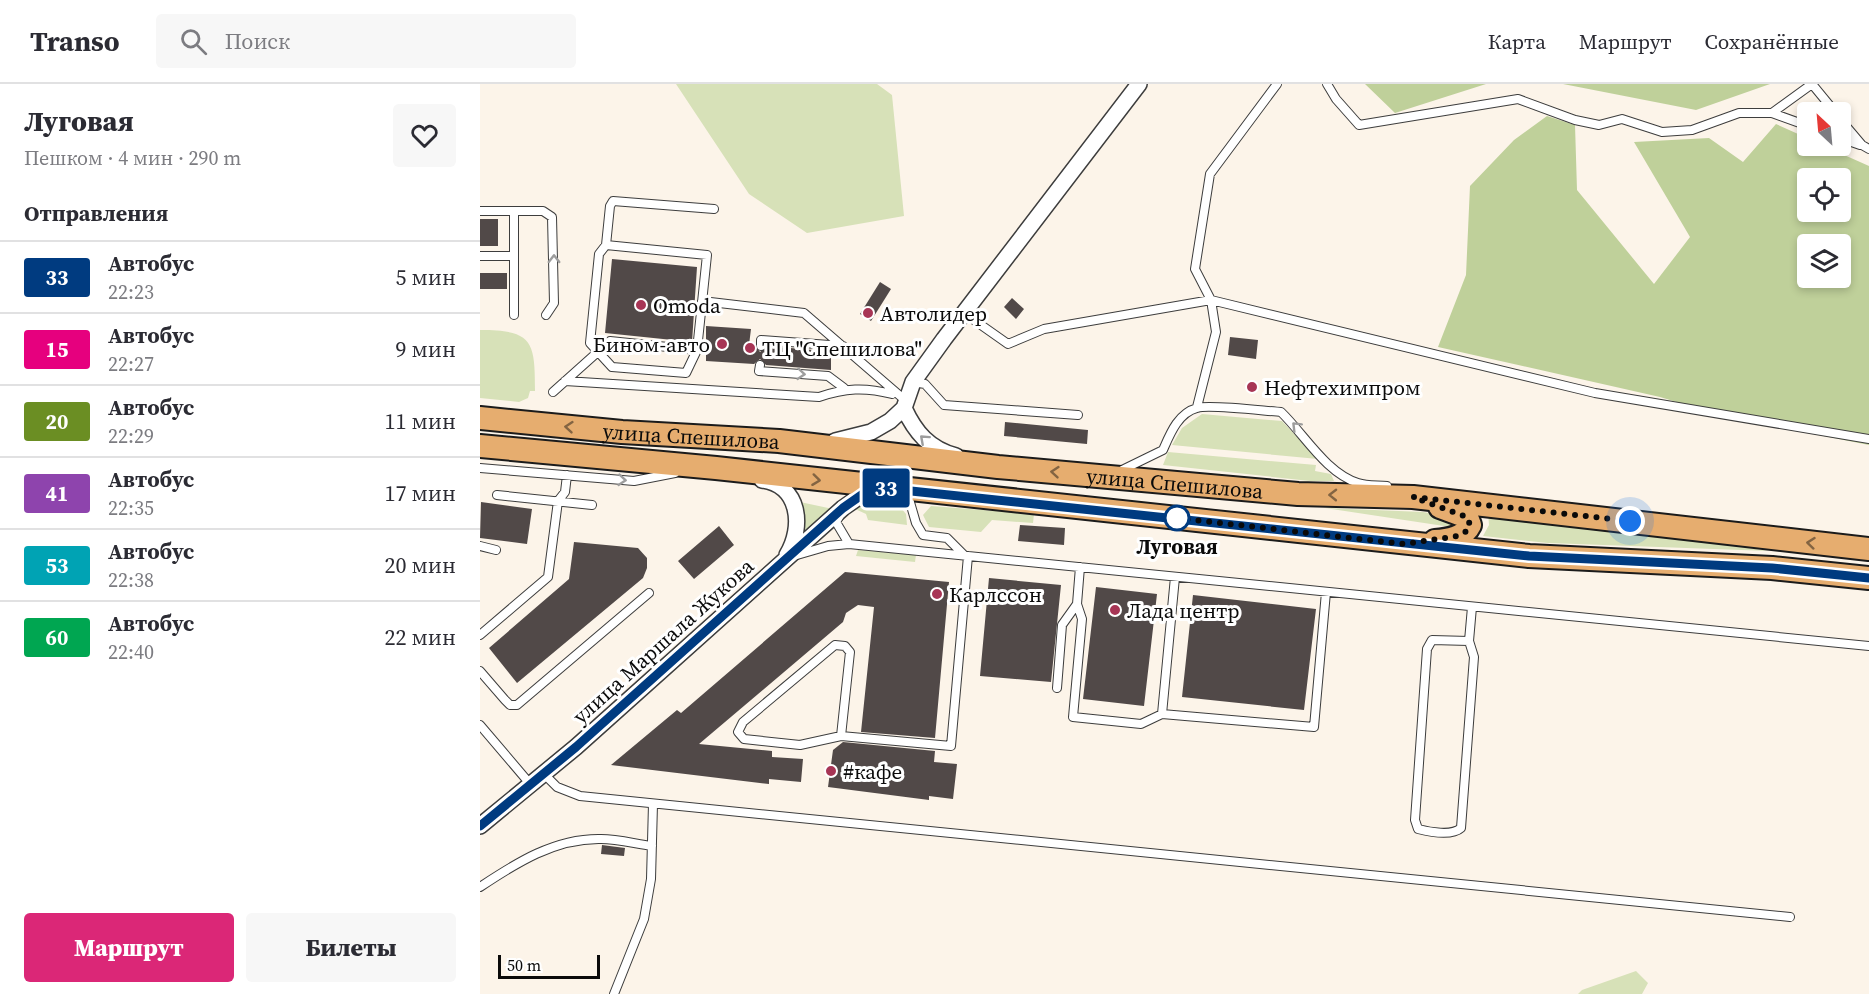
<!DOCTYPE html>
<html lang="ru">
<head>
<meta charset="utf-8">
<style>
  body { margin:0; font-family:"Source Serif 4",serif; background:#f7f7f7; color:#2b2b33; height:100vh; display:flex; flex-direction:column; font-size:22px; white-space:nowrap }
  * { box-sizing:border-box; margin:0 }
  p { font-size:20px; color:#7c7c81 }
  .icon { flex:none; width:33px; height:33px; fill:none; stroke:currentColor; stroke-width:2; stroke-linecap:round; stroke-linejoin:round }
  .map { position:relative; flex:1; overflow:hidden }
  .details { display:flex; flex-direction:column; background:#fff; width:480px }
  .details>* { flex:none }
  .badge { padding:0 12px; border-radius:4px; font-size:21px; line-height:39px }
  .needle { width:39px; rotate:334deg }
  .controls { position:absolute; left:1317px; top:18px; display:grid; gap:12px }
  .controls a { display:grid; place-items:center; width:54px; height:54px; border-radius:6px; background:#fff; box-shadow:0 3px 9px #0003; font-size:30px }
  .scale { position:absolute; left:18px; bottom:15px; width:102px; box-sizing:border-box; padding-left:6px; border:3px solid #0a0a0a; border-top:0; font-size:16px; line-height:21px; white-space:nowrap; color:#0a0a0a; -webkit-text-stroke:4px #fff; paint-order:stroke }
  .you { position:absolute; width:30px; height:30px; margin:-15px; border:4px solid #fff; border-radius:50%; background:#1a73e8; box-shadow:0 0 0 9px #1a73e833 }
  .map>.badge { position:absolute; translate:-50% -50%; box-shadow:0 0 0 3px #fff }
  h2 { padding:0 24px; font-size:22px; line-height:54px }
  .round { display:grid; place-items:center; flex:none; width:63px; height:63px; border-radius:6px; background:#f7f7f7 }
  .headline { display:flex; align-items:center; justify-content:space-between; height:102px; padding:0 24px }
  h1 { font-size:28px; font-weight:800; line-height:45px }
  .cta { display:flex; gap:12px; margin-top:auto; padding:12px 24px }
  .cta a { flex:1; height:69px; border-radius:6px; background:#db2777; color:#fff; font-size:24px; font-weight:800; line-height:69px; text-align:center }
  .cta a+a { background:#f7f7f7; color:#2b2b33 }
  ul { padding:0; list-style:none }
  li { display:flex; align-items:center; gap:18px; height:72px; padding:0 24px; border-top:2px solid #e1e1e2 }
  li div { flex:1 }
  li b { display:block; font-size:22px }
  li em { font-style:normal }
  li .badge { min-width:66px; font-weight:700; text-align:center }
  header { display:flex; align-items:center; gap:36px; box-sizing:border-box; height:84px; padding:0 30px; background:#fff; border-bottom:2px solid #e1e1e2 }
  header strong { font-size:28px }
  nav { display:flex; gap:33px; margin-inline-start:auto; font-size:21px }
  .search { width:420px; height:54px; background:#f7f7f7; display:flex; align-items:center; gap:15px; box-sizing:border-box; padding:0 21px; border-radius:6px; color:#7c7c81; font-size:22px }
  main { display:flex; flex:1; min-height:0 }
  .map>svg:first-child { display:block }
  .green { fill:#d7e1b8 }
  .forest { fill:#bfd09a; fill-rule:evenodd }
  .building { fill:#514948 }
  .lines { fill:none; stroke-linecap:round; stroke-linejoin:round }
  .lane-casing { stroke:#3d3d3d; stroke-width:10 }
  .street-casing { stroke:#3d3d3d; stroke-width:18 }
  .primary-casing { stroke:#1b1b1b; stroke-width:26 }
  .lane { stroke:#fff; stroke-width:8 }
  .street { stroke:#fff; stroke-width:15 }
  .primary { stroke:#e6ad6f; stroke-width:22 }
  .oneway { stroke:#9d9d9d }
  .oneway2 { stroke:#836442 }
  .line-casing { stroke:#fff; stroke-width:14 }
  .line { stroke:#003b80; stroke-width:9 }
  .walk { stroke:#0a0a0a; stroke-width:6; stroke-dasharray:0 10.8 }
  .poi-dot { fill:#a73555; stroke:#fff; stroke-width:2 }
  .stop-dot { fill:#fff; stroke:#003b80; stroke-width:3 }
  .labels { text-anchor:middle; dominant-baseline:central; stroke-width:6; stroke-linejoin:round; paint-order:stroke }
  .poi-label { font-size:21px; fill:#0a0a0a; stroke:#fff; text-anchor:start }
  .street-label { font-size:21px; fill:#0a0a0a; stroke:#fff }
  .stop-label { font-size:21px; font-weight:bold; fill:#0a0a0a; stroke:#fff }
</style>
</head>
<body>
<header>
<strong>Transo</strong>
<div class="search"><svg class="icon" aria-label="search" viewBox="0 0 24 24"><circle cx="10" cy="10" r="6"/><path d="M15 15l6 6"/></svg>Поиск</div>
<nav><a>Карта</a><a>Маршрут</a><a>Сохранённые</a></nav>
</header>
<main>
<section class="details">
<div class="headline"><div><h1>Луговая</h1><p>Пешком · 4 мин · 290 m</p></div><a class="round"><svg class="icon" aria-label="heart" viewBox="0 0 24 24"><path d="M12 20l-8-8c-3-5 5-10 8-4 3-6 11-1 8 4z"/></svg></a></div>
<h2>Отправления</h2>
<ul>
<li><span class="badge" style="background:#003b80;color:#fff">33</span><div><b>Автобус</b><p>22:23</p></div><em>5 мин</em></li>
<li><span class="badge" style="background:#e6007e;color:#fff">15</span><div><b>Автобус</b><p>22:27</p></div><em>9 мин</em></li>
<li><span class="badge" style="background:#6b8e23;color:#fff">20</span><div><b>Автобус</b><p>22:29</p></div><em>11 мин</em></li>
<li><span class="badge" style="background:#8e44ad;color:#fff">41</span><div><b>Автобус</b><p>22:35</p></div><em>17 мин</em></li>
<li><span class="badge" style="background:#00a3b4;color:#fff">53</span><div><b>Автобус</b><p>22:38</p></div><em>20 мин</em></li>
<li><span class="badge" style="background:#00a651;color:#fff">60</span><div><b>Автобус</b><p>22:40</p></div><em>22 мин</em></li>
</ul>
<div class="cta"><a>Маршрут</a><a>Билеты</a></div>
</section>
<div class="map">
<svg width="1389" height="910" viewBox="0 0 1389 910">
  <rect width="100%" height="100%" fill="#fcf4e9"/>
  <!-- green -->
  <path class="green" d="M196,0H397L412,11L424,132L327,149L269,110Z
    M0,246C53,246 55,257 55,307H50L48,314L39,318L0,314Z
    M722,330L802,337L838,375L692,361L702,344Z
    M688,368L836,381L835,387L851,390L854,397H830L683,381Z
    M388,416L416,418L426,430L427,441L388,436L386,430L373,424Z
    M320,418L353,425L322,454L325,440Z
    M451,422L554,430L553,439L512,436L501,448L449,443L443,431Z
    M845,424L943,428L972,433L974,437L970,442H964Z
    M1008,428L1065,434L1289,467L1068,459L1003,452L1009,441Z
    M378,466L436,471L435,478L376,472Z
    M1156,887L1168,899L1162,910H1098L1102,906Z"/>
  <!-- forest -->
  <path class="forest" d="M885,0H1006L915,29Z
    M1083,0H1290L1216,26Z
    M1067,32L1095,41L1097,106L1174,200L1210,153L1154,58L1229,54L1263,78L1296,40L1327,54L1328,62H1344L1389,82V361L1243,332L1180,313L958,263L986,191L990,102L1034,56ZM1328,94H1360V128H1328ZM1328,160H1360V194H1328Z"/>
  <!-- building -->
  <path class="building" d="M0,135H18V162H0Z
    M132,175L217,183L212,258L125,249Z
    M0,189H27V205H0Z
    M400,198L411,205L391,237L380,230Z
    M532,214L544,225L536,235L524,223Z
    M226,242L271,245L269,261H275L280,268L287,262L345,267L351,273V286L286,281L280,275L274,280L226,277Z
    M750,253L778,256L776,275L748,271Z
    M525,338L608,346L607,360L524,352Z
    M1,418L52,425L47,460L0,454Z
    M540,441L585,444L584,461L538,457Z
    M239,442L254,461L214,495L198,477Z
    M94,458L158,464L167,474V484L163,494L37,599L9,564L89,495Z
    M365,488L469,498L455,654L381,648L394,523L378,521L366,529L363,538L219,660L292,667V673L323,675L321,698L289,695V700L131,681L197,626L201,629Z
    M509,494L581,501L571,598L500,592Z
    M616,503L677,510L664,622L603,615Z
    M713,511L836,525L824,626L702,613Z
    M363,658L455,667L454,678L477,680L473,715L449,712V716L348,703L353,666Z
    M122,761L145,764L144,772L121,770Z"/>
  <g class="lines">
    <defs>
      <path id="lane" d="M847,0L856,15L879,41L1038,15L1095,36L1119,41L1142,35L1182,48L1212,46L1259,29H1292L1328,42
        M1332,0L1355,28
        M1292,29L1332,0
        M1360,35L1382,61L1389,65
        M1360,54L1380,61
        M0,127H63L72,133L74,219L66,231
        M126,161L227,171L217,266L206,289L132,283L110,259L119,170Z
        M126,161L130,122L133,117L234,125
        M0,172H34
        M222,217L324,229L426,317
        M484,229L528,260L564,245L731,216L1115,309L1389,355
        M34,231V127
        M281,262V256L363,262
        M280,281L279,287L348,292L364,304
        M85,297L339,313C365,304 385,303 412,310
        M433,298L445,300L464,321L598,331
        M73,308L130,257L217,266
        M717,323L736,248L731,216L715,185L730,90L797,0
        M0,384L154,397L195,389
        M642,386L683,366C690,350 698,329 717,324C728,320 785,327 801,328C824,350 846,389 878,399C887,402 898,401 907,402
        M427,408L436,439L443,451L467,454L485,472
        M17,411L112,421
        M359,433L356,438L369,460
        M0,462L16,466
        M317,471L348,462L369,460L1389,562
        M695,493L682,630L834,643L846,508
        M597,520L602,535L593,633L661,640L682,630
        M0,551L68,493L78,417L85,408L87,391
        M989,557L994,573L981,744C972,752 950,748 938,745L935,736L947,565L952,556L989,557L992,523
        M355,561L365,562L370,568L361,652L320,661L264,655L258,648L263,638Z
        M0,587L25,616L30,621H37L169,509
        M577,604L582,541L597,520L600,483
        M0,641L51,701
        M361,652L471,662L488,472
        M64,690L77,703L100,712L1310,833
        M0,803C36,779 75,754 121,755C138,755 156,760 172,762
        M134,910L164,835L171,795L173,720"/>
      <path id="street" d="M424,324C435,348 449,365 476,372
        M355,357L391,348L410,337L424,324L433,298L464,255L659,0
        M282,396C320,401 324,443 307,471
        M0,742L96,663L363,424L393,403"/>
      <g id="primary">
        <path id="s1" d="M0,334L142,348L299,357L518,383L818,410L933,413L1389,465"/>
        <path d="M0,362L236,384L1049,472L1292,484L1389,494"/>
        <path d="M955,457C968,456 984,454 990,441L987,433L960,423"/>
      </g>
    </defs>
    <!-- lane casing -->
    <use href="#lane" class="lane-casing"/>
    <!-- street casing -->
    <use href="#street" class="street-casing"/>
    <!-- primary casing -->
    <use href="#primary" class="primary-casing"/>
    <!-- lane -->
    <use href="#lane" class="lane"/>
    <!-- street -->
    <use href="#street" class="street"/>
    <!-- primary -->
    <use href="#primary" class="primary"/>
  </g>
  <!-- one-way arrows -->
  <defs><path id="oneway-chevron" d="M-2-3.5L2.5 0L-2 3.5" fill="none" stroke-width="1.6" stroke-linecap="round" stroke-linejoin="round" transform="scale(1.5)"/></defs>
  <g class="oneway">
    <use href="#oneway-chevron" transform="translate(74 175) rotate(-90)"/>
    <use href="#oneway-chevron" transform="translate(321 290) rotate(5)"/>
    <use href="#oneway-chevron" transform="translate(816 342) rotate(-135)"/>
    <use href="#oneway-chevron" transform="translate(444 355) rotate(-138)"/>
    <use href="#oneway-chevron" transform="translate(142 396) rotate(5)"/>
  </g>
  <g class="oneway2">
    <use href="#oneway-chevron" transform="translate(89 343) rotate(-175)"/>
    <use href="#oneway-chevron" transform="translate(575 388) rotate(-175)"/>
    <use href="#oneway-chevron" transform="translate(336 396) rotate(7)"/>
    <use href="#oneway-chevron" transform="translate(853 411) rotate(-179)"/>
    <use href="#oneway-chevron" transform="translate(1331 459) rotate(-174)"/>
  </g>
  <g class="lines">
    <defs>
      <path id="line" d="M0,742L96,663L363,424L393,403L1049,472L1292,484L1389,494"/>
    </defs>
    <!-- line casing -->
    <use href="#line" class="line-casing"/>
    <!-- line -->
    <use href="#line" class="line"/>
    <!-- walk -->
    <path class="walk" d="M697,434L924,460L978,452L987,447L990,441L987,433L933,413L1150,437"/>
  </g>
  <!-- markers -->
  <g class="poi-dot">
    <circle cx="161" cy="221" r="6"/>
    <circle cx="388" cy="229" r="6"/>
    <circle cx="242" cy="260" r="6"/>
    <circle cx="270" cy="264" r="6"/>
    <circle cx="772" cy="303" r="6"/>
    <circle cx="457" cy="510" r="6"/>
    <circle cx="635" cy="526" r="6"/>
    <circle cx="351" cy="687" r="6"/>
  </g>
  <circle class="stop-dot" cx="697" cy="434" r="12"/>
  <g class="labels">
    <!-- poi labels -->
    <g class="poi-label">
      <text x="173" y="221">Omoda</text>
      <text x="400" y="229">Автолидер</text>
      <text x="230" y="260" text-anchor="end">Бином-авто</text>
      <text x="282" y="264">ТЦ "Спешилова"</text>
      <text x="784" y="303">Нефтехимпром</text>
      <text x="469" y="510">Карлссон</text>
      <text x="647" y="526">Лада центр</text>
      <text x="363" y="687">#кафе</text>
    </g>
    <!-- street labels -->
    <g class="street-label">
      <text stroke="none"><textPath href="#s1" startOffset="212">улица Спешилова</textPath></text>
      <text stroke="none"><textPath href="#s1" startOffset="698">улица Спешилова</textPath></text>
      <text transform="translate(183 557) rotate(-42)">улица Маршала Жукова</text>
    </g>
    <!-- stop labels -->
    <g class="stop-label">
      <text x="697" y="462">Луговая</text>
    </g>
  </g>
</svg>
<div class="controls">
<a><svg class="needle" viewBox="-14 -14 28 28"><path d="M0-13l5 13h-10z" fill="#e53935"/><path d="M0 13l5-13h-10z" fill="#7c7c81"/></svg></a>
<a><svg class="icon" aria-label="locate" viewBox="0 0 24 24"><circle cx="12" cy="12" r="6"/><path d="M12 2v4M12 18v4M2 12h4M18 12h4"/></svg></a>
<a><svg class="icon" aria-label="layers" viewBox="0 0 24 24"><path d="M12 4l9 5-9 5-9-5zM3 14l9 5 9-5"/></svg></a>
</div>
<div class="scale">50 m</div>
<div class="you" style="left:1150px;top:437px"></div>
<b class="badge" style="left:406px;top:404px;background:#003b80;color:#fff">33</b>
</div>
</main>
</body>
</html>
